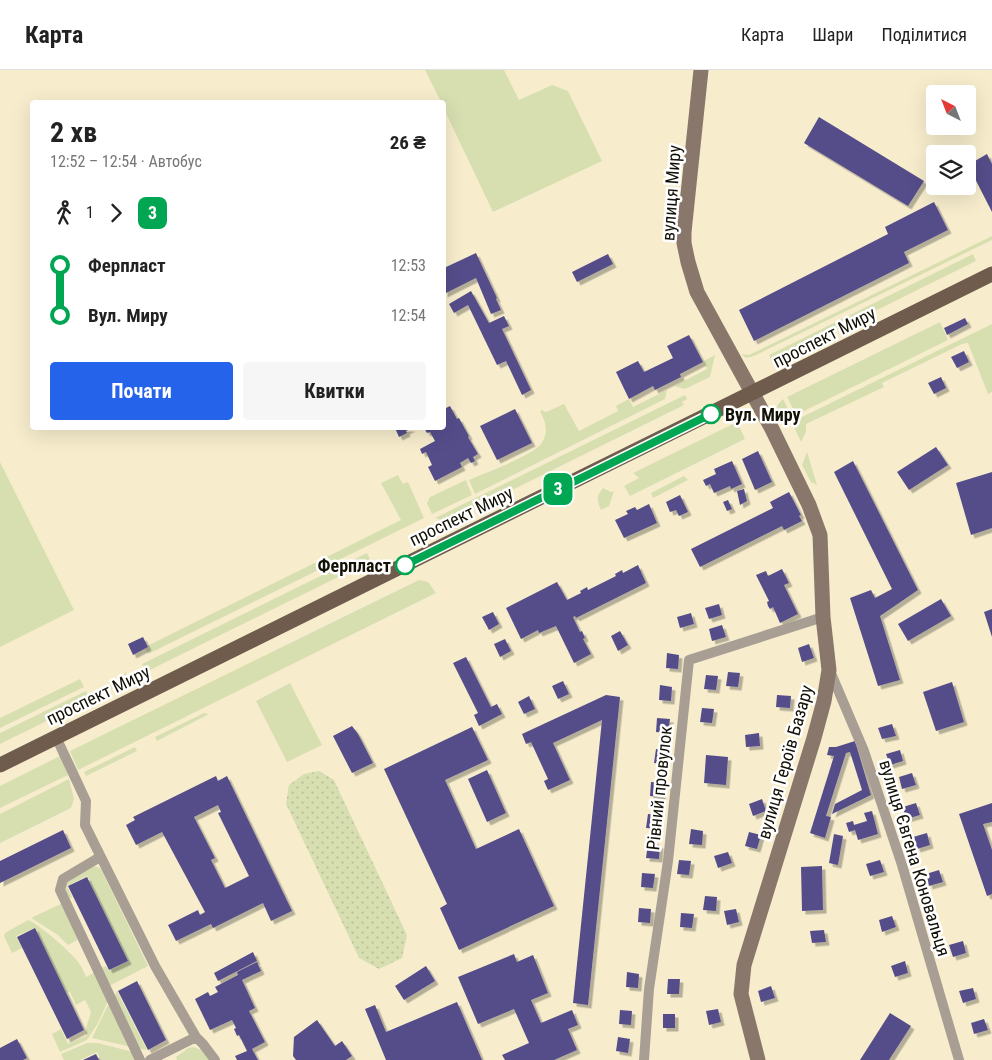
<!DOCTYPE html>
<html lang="uk">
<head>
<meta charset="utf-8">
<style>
  body { margin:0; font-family:"Roboto Condensed",sans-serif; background:#f6f6f6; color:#222; height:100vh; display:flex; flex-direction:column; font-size:19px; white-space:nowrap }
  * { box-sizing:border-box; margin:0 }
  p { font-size:16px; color:#767676 }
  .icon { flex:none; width:28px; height:28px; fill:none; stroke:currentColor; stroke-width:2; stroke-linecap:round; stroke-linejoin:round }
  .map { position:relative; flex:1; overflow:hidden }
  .side { position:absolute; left:30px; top:30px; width:416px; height:330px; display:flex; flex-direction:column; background:#fff; border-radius:5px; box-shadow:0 5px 20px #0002 }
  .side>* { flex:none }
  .badge { padding:0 10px; border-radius:8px; font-size:18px; line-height:32px }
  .needle { width:32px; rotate:318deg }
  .fabs { position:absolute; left:926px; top:15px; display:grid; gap:10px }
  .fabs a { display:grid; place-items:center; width:50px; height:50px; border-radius:5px; background:#fff; box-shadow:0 5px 20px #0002; font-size:25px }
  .map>.badge { position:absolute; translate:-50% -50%; box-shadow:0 0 0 2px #fff }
  .legs { display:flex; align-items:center; gap:8px; height:55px; padding:0 20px; font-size:16px }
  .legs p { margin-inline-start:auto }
  .summary { display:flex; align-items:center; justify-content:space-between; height:85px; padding:0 20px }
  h1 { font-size:28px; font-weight:700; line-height:38px }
  .action { display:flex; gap:10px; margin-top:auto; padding:10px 20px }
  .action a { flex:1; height:58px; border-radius:5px; background:#2563eb; color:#fff; font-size:20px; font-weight:700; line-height:58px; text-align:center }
  .action a+a { background:#f6f6f6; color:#222 }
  ul { padding:0 20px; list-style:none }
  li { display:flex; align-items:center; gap:18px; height:50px; font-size:19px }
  li i { display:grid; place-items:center; width:8px; height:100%; margin:0 6px; background:currentColor }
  li i::after { content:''; width:12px; height:12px; margin:-6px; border:4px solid; border-radius:50%; background:#fff }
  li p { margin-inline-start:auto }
  li:first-child i { background:linear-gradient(#0000 50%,currentColor 0) }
  li:last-child i { background:linear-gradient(currentColor 50%,#0000 0) }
  header { display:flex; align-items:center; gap:30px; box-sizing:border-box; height:70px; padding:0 25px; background:#fff; border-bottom:1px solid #e0e0e0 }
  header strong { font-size:24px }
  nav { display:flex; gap:28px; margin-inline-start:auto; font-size:18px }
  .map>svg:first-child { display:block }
  .grass { fill:#d7dfb1 }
  .park { fill:url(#park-dots) }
  .building { fill:#554d8a; fill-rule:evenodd; filter:url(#shadow) }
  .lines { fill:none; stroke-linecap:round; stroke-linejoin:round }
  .street { stroke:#a99e94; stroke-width:10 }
  .secondary { stroke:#88776a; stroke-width:15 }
  .primary { stroke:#705c4c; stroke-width:15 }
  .line-1-casing { stroke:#fff; stroke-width:11 }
  .line-1 { stroke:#00a651; stroke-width:8 }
  .stop-1-dot { fill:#fff; stroke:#00a651; stroke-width:2.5 }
  .labels { text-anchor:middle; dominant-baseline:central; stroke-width:5; stroke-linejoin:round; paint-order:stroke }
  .street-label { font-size:18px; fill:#131006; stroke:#fff }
  .stop-label { font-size:18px; font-weight:bold; fill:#131006; stroke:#fff; text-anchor:start }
</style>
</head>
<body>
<header>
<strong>Карта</strong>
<nav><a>Карта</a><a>Шари</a><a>Поділитися</a></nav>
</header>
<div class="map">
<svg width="992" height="990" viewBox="0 0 992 990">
  <defs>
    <pattern id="park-dots" width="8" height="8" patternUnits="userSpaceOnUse" patternTransform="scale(1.25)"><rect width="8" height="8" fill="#d7dfb1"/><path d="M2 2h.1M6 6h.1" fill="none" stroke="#b8be97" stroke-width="1.8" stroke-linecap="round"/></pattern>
    <filter id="shadow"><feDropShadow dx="3.5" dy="3.5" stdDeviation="0" flood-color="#0004"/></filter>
  </defs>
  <rect width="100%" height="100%" fill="#f7edcd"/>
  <!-- grass -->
  <path class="grass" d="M425,0H504L519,30L552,15L568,21L602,91L493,142L444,39V32H441Z
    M992,166V170L754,286L746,288L741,284L749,285Z
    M973,184L976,191L772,292L769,285Z
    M940,252L948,270L796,345L787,327Z
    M992,254V322L988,324L968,273L962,274L882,313L884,317L806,354V362L801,372L793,355L798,349Z
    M715,285L710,307L685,319L674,316L707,299L704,291Z
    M667,320L665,329L475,424L469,410C484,403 532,386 541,374C549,363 546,352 540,341L541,340L546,342L564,334L579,361L618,341L616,336L629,329L633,337Z
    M685,325L687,329L682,332L684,335L447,452L435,448Z
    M783,329L792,346L778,354C773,344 775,336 783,329Z
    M737,352L745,369L630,426L624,416L639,408L633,403Z
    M807,382L817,415L811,412L802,395Z
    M0,392L74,540L0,577Z
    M398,405L403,414L408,412L424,448L148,584L145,579L148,577L147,576L401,450L381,413Z
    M684,406L688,410L653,428L651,423Z
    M466,410L472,425L432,444L427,433L430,427Z
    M603,418L611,422L614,421L609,436L601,440C597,431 596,426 603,418Z
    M367,483L371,491L174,588L150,600L146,599L142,594Z
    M419,510L428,512L436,523L78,700L70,681Z
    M126,601V612L0,674V663L86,621L88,626L122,609Z
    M80,609L84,617L0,658V648Z
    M290,613L322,675L287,692L256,631Z
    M204,643L209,644L157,671L155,667Z
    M135,677L137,681L86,706L84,702Z
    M60,686L68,705L0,738V716Z
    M69,709L74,729L71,738L0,773V744Z
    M90,796L98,797L101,799L148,896L109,916L101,898L106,896L109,901L128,891L87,806L67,816L72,827L67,830L64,816L65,811Z
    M63,833L81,868L68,875L58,865L31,848Z
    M28,850C39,854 72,883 79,893C82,897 84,902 86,907L97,901L108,931L98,953L87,970L60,982L52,964L61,959L68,974L86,966V958L91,942L85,930L76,935L70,922L67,923L35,858L16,866L22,878L12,883L4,866L5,863Z
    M117,921L147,980L138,978L114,927Z
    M110,931L131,977L92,968Z
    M87,973H98L133,982L137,990H101L97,982L80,990H64L61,984Z
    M193,977L202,980L210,990H177L176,987L188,978Z"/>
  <!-- park -->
  <path class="park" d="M319,701L334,710L407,865L402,888L379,899L359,888L286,734L289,715L304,704Z"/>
  <!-- building -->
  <path class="building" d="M819,47L924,111L908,136L804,73Z
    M987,84L992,94V142L968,95Z
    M934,132L948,160L904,182L909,193L754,271L739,240L888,164L885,157Z
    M476,183L497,228L496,229L501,240L491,244L476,208L444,224V198Z
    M608,184L613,194L577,212L572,202Z
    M471,221L489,253L504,246L509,256L502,259L531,320L522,325L506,291L497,295L468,235L454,243L449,234Z
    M965,248L968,254L947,265L944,258Z
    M689,265L703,292L680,304L681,307L655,320L653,316L629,329L616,302L638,291L644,302L673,288L667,276Z
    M964,281L969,292L957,298L951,287Z
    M941,307L946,318L934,324L928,313Z
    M450,336L457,349L459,348L465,359L469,366L468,367L478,384L473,387L475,391L471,393L468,388L460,393L462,397L435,411L428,397L432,395L426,382L422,384L420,379L435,371L430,362L427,363L424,358H444V339Z
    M515,339L532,373L497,390L480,356Z
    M395,358H412L406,361L407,363L399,367Z
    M936,377L948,395L909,420L897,402Z
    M758,381L772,412L755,420L742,389Z
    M732,391L742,414L731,419L730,416L714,423L710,414L706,416L703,410L716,404L714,399Z
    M853,391L918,520L880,546L900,610L878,616L850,528L871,520L875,528L892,519L834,402Z
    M992,402V458L971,465L956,413Z
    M744,419L747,431L740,435L737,421Z
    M789,422L801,445L799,446L802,451L784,460L782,456L700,497L691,479L773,438L770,432Z
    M680,425L688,442L679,446L676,440L670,442L666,432Z
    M728,430L732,439L727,441L723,432Z
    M649,434L657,453L624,468L615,450L628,444L626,441L635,437L637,440Z
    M638,495L646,513L576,548L575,546L573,547L580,562L582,561L585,568L583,569L591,584L574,593L556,556L539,563L538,560L521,569L506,538L557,512L567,530L581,523L580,521L587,517L588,520L616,506L615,504L622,500L623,503Z
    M782,499L789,513L784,515L798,544L780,553L773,537L770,539L768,536L767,532L769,531L756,505L766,501L768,506Z
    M941,529L951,546L908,571L898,554Z
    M719,534L722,545L709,549L705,538Z
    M992,539V567L984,542Z
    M493,542L499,554L489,560L482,547Z
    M691,543L694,554L680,558L677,547Z
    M722,555L726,567L712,571L709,559Z
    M620,561L628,575L618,581L611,566Z
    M143,567L148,577L133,585L128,574Z
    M505,569L511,581L500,587L494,574Z
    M809,574L814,588L802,592L798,578Z
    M667,583L679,585L678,599L666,598Z
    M466,587L491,637L497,634L502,644L479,656L474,645L478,643L453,593Z
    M728,602L740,603L738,617L726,616Z
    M706,605L718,606L716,620L704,619Z
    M563,611L569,624L558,629L552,616Z
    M952,612L964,652L936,661L923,622Z
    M660,615L672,617L671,631L659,630Z
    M606,625L620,627L588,935L573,933L602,650L553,673L570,710L548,720L544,711L548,709L531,672L526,674L522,664Z
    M777,625L791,626L790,638L776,637Z
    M529,626L535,639L524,644L518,632Z
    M702,638L714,639L712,653L700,652Z
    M657,648L670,649L668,663L656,662Z
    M892,654L896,666L882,669L878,658Z
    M352,656L358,664L373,693L352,703L333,666Z
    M472,657L488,690L445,710L476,779L519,759L554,836L459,880L440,838L447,834L384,699Z
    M759,663L760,676L746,677L745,665Z
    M855,671L871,725L832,744L835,734L862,720L850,682L846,683L826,746L831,747L825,768L810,763L834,686L827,685L829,677H836Z
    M656,679L668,680L666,694L654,693Z
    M900,680L903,691L890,695L886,684Z
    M706,685L728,687L726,715L704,713Z
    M487,700L506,743L487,752L468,709Z
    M912,703L916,715L902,719L899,707Z
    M216,706L218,711L227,706L292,841L271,851L263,833L213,858L211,854L176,871L168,855L198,840L200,845L205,842L162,762L136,775L126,755L135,750L133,747ZM218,735L221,742L218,743L249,806L225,818L211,790L215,788L194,747Z
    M651,712L663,713L662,727L650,726Z
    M762,729L766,741L753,746L749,734Z
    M916,733L920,745L906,749L903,737Z
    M992,733V752L983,754L992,780V824L987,826L959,744Z
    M872,741L878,764L858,770L855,760L849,762L846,753L853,751L854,755L867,751L864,743Z
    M648,744L660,745L658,759L646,758Z
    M691,759L703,761L702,775L689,774Z
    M63,760L71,778L0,813V791Z
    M749,762L761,765L757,779L745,776Z
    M927,763L930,775L917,779L913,767Z
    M834,764L843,766L838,795L829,793Z
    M648,773L660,775L659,789L646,788Z
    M728,782L732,793L718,798L714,786Z
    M679,790L691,791L689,805L677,804Z
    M880,790L884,802L870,806L866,794Z
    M822,796L823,840L802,841L801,797Z
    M939,800L943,812L929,816L926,804Z
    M642,803L655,804L653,818L641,817Z
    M87,807L128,891L109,900L68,816Z
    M705,826L717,827L716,841L703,840Z
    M639,838L651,839L650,853L638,852Z
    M736,839L739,852L727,855L724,841Z
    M681,843L694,844L692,858L680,857Z
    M892,846L896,857L882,862L879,850Z
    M35,858L84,960L67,969L17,867Z
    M824,860L826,872L812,873L810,861Z
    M963,871L966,883L953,887L949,875Z
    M253,882L257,891L218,911L214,903Z
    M514,884L517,892L533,885L548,923L531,930L541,953L572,940L578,955L568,959L577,980L554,990H505L502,985L529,973L514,939L478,954L458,907Z
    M905,891L908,903L895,907L891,896Z
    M257,892L261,901L242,910L255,938L249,941L265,972L252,979L258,990H237L235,986L247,981L239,965L237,966L234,959L236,958L232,950L210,960L195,929L208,922L210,926L218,922L215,917L238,905L237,902Z
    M426,896L435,911L404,930L395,916Z
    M627,902L639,904L638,918L626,917Z
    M668,909H680L679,924H667Z
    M137,911L166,970L148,980L118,921Z
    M771,916L775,928L761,932L758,921Z
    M973,918L976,929L963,933L959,921Z
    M457,932L482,990H386L365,939L375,935L386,962Z
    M718,939L721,952L709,955L706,941Z
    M620,940L632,941L631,955L619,954Z
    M890,943L911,956L889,990H860Z
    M663,944H675V958H663Z
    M984,949L988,960L974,964L971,953Z
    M317,950L335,976L342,971L352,986L346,990H296L293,986L294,967Z
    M618,967L630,969L628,983L616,981Z
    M17,969L27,988L23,990H0V978Z
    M96,984L99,990H83Z"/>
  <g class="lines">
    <!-- street -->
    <path class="street" d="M830,601L864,681L902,795L959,990
      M56,667L86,731L85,755L155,896L196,967L203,974L215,990
      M100,787L63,809L60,820L140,990
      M150,990L196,967
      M644,990L649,919L668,791L689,590L823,547"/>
    <!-- secondary -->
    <path class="secondary" d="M701,0L684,162V173L688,192L697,222L772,359L809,435L820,465L823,547L829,600L824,631L814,668L744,895L741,924L758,990"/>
    <!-- primary -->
    <path class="primary" d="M0,695L992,204"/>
  </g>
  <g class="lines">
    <defs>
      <path id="line-1" d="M405,495L711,344"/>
    </defs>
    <!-- line-1 casing -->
    <use href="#line-1" class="line-1-casing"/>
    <!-- line-1 -->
    <use href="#line-1" class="line-1"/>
  </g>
  <!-- markers -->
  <g class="stop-1-dot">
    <circle cx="711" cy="344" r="9"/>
    <circle cx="405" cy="495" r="9"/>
  </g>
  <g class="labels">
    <!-- street labels -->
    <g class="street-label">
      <text transform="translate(671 123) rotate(-86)">вулиця Миру</text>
      <text transform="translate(824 267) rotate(-27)">проспект Миру</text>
      <text transform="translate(461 446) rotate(-26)">проспект Миру</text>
      <text transform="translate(98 625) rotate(-26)">проспект Миру</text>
      <text transform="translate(785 692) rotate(-74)">вулиця Героїв Базару</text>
      <text transform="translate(659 718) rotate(-84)">Рівний провулок</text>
      <text transform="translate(915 788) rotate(73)">вулиця Євгена Коновальця</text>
    </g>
    <!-- stop labels -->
    <g class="stop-label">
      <text x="725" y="344">Вул. Миру</text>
      <text x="391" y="495" text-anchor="end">Ферпласт</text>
    </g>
  </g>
</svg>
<div class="fabs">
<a><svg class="needle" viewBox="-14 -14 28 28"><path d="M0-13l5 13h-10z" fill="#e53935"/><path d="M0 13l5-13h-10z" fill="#767676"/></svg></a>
<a><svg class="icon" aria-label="layers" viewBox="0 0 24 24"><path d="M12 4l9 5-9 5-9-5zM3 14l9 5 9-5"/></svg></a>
</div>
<b class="badge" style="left:558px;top:419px;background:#00a651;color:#fff">3</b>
<section class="side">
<div class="summary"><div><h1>2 хв</h1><p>12:52 – 12:54 · Автобус</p></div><b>26 ₴</b></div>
<div class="legs"><svg class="icon" aria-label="walk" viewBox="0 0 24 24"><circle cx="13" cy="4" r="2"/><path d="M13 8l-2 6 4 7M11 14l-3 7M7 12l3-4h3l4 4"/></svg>1<svg class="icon" aria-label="forward" viewBox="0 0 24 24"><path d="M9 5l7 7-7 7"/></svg><b class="badge" style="background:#00a651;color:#fff">3</b></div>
<ul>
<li><i style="color:#00a651"></i><b>Ферпласт</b><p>12:53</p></li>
<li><i style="color:#00a651"></i><b>Вул. Миру</b><p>12:54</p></li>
</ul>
<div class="action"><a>Почати</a><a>Квитки</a></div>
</section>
</div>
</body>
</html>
